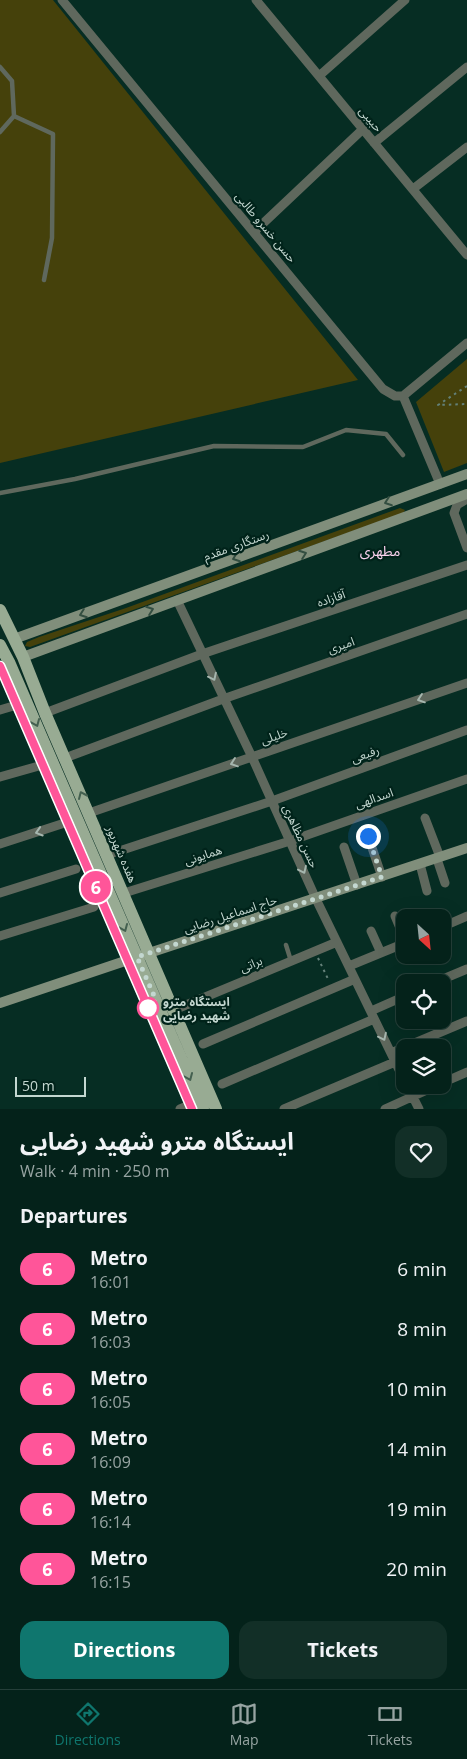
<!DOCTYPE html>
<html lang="en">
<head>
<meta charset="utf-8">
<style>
  body { margin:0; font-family:"Open Sans","Noto Sans Arabic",sans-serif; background:#122f27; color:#f1f3f6; height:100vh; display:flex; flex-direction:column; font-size:19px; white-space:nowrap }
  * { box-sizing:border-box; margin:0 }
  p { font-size:16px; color:#97a4a2 }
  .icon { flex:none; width:28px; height:28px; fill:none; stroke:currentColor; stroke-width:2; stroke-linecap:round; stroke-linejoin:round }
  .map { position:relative; height:1109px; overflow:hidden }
  .panel { display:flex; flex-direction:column; background:#04221a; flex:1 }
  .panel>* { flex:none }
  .badge { padding:0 10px; border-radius:16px; font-size:18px; line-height:32px }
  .needle { width:32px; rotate:153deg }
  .controls { position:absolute; left:396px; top:909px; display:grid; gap:10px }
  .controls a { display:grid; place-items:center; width:55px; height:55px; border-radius:10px; background:#04221a; box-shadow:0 5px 20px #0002,0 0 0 1px #253f39; font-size:25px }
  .scale { position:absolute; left:15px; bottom:12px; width:71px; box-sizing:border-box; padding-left:5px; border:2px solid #c3d7d0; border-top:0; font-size:14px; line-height:18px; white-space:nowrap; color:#c3d7d0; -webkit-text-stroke:4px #00231a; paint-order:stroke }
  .you { position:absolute; width:25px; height:25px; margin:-12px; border:4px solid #fff; border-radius:50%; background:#1a73e8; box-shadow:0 0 0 8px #1a73e833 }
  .map>.badge { position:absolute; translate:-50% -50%; box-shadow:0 0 0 2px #fff }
  h2 { padding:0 20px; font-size:19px; line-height:45px }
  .round { display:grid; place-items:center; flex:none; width:52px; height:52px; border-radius:15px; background:#122f27 }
  .summary { display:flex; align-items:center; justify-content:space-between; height:85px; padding:0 20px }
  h1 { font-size:24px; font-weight:700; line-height:38px }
  .button { display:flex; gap:10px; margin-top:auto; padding:10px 20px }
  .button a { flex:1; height:58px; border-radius:15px; background:#0f766e; color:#fff; font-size:20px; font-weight:700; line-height:58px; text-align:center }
  .button a+a { background:#122f27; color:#f1f3f6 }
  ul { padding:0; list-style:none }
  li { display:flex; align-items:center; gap:15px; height:60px; padding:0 20px }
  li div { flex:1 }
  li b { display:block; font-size:19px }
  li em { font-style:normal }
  li .badge { min-width:55px; font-weight:700; text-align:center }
  .menu { display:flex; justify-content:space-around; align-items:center; height:70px; border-top:1px solid #253f39; background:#04221a; font-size:14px; color:#97a4a2 }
  .menu a { display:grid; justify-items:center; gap:2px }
  .menu .selected { color:#0f766e }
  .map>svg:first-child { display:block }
  .green { fill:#45410b }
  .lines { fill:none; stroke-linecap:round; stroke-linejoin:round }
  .path { stroke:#648179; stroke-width:2; stroke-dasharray:2.5 4; stroke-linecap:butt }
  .service { stroke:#5f685d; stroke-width:4.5 }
  .minor { stroke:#5f685d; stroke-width:9 }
  .secondary { stroke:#808e7b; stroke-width:10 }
  .primary { stroke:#98ab93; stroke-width:12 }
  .oneway { stroke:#334e41 }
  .oneway2 { stroke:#a5b6ae }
  .oneway3 { stroke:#446050 }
  .line-casing { stroke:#fff; stroke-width:11 }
  .line { stroke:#f59; stroke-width:8 }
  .walk { stroke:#c3d7d0; stroke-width:5; stroke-dasharray:0 9 }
  .stop-dot { fill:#fff; stroke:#f59; stroke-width:2.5 }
  .labels { text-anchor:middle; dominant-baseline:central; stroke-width:4.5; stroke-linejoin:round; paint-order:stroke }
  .street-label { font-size:12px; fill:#c3d7d0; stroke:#00231a }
  .stop-label { font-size:12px; font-weight:bold; fill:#c3d7d0; stroke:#00231a; text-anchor:start }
  .neighbourhood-label { font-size:14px; fill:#fcd2ef; stroke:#00231a }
</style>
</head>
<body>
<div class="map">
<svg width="467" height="1109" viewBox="0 0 467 1109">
  <rect width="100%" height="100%" fill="#062d23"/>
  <!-- green -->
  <path class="green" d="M0,0H53L358,380L0,463Z
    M467,359V463L444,472L416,402Z
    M400,508L405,510L403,513L30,647L25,646L27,642L39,637L126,608Z"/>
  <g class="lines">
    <!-- path -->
    <path class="path" d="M467,386L438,405L467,404
      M318,958L329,981"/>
    <!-- service -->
    <path class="service" d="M0,67L12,81L14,116L0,132
      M14,116L53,134L52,238L44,280
      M0,493L75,479L214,446L303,447L346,430L386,434L403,455
      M286,945L291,961"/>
    <!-- minor -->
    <path class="minor" d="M62,0L383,389L395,396H403L467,343
      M256,0L467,255
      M319,76L405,0
      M374,143L467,67
      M413,189L467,147
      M254,232L363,129
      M403,396L440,484
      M467,499L457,505L454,513L467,548
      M177,600L252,757L316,899L405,1082
      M0,710L27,702
      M45,713L202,654L467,565
      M65,758L223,699L467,614
      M0,777L53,762
      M89,813L467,683
      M425,818L440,857
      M368,836L382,877
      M0,844L77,819
      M344,847L357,885
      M107,855L272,801L467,730
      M437,859L445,883
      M420,864L427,891
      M0,893L76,869
      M124,893L290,841L467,779
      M395,916L405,940
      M442,927L467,916
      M371,931L381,953
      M0,936L94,907
      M349,966L405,943
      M436,982L467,969
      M174,1010L337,942
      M371,1011L405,996
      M203,1044L355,979
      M391,1053L467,1021
      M442,1083L467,1072
      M222,1084L374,1019
      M407,1085L419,1109
      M180,1109L199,1101
      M284,1109L395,1062
      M385,1109L438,1085"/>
    <!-- secondary -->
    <path class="secondary" d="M14,639L467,474
      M23,657L467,494
      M0,1003L137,957L467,848"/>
    <!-- primary -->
    <path class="primary" d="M0,610L23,657L45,713L216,1109
      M0,645L9,662L203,1109"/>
  </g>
  <!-- one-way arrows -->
  <defs><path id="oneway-chevron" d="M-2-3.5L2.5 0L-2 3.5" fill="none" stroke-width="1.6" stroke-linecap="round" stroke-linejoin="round" transform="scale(1.25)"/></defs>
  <g class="oneway">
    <use href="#oneway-chevron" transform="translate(388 502) rotate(160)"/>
    <use href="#oneway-chevron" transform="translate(303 554) rotate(-20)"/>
    <use href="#oneway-chevron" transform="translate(236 558) rotate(160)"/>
    <use href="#oneway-chevron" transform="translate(150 610) rotate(-20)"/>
    <use href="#oneway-chevron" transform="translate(83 614) rotate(160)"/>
  </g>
  <g class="oneway2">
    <use href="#oneway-chevron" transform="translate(213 677) rotate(64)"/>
    <use href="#oneway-chevron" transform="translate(421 699) rotate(161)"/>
    <use href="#oneway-chevron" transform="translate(234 763) rotate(161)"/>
    <use href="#oneway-chevron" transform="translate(39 832) rotate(163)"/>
    <use href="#oneway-chevron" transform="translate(303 870) rotate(65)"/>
    <use href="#oneway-chevron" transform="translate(383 1037) rotate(64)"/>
  </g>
  <g class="oneway3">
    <use href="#oneway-chevron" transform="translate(36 723) rotate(67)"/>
    <use href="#oneway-chevron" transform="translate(82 795) rotate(-114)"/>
    <use href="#oneway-chevron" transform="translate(124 928) rotate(67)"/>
    <use href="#oneway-chevron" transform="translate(189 1077) rotate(67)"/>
  </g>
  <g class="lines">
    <defs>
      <path id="line" d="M0,666L192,1109"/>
    </defs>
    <!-- line casing -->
    <use href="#line" class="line-casing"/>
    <!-- line -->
    <use href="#line" class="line"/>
    <!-- walk -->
    <path class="walk" d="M148,1008L156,1000L137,957L382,877L368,836"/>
  </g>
  <!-- markers -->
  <circle class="stop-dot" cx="148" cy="1008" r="10"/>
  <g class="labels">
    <!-- street labels -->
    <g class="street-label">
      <text transform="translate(371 119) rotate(50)">حبیبی</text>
      <text transform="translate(266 227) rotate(50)">حسن خسرو طالبی</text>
      <text transform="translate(236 545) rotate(-20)">رستگاری مقدم</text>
      <text transform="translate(331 598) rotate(-19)">آقازاده</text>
      <text transform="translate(341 645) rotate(-19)">امیری</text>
      <text transform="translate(274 736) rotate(-19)">خلیلی</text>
      <text transform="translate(365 754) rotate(-20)">رفیعی</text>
      <text transform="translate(374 798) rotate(-19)">اسدالهی</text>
      <text transform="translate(301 836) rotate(65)">حسن مظاهری</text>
      <text transform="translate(122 854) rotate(67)">هفده شهریور</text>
      <text transform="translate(203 855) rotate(-18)">همایونی</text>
      <text transform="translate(230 914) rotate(-18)">حاج اسماعیل رضایی</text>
      <text transform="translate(251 964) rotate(-22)">براتی</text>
    </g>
    <!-- stop labels -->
    <g class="stop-label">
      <text x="163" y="1001">ایستگاه مترو<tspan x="163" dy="14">شهید رضایی</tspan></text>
    </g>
    <!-- neighbourhood labels -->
    <g class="neighbourhood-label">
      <text x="380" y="550">مطهری</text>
    </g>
  </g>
</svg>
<div class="controls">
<a><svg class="needle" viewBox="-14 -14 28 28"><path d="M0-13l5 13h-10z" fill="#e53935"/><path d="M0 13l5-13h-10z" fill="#97a4a2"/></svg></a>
<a><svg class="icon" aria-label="locate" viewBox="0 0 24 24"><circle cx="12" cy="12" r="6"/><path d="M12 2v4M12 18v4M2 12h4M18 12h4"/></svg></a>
<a><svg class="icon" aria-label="layers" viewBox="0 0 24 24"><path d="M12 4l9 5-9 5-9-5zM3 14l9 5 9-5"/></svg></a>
</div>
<div class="scale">50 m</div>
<div class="you" style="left:368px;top:836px"></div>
<b class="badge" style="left:96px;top:887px;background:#f59;color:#fff">6</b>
</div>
<section class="panel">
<div class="summary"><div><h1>ایستگاه مترو شهید رضایی</h1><p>Walk · 4 min · 250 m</p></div><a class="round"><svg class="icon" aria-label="heart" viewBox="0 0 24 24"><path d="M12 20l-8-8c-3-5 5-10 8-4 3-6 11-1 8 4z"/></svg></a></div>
<h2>Departures</h2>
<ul>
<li><span class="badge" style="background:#f59;color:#fff">6</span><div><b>Metro</b><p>16:01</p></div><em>6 min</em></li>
<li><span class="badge" style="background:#f59;color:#fff">6</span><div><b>Metro</b><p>16:03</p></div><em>8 min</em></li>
<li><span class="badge" style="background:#f59;color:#fff">6</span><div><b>Metro</b><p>16:05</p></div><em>10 min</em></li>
<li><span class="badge" style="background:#f59;color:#fff">6</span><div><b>Metro</b><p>16:09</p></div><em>14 min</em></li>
<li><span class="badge" style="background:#f59;color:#fff">6</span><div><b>Metro</b><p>16:14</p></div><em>19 min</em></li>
<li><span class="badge" style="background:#f59;color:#fff">6</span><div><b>Metro</b><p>16:15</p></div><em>20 min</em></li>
</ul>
<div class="button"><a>Directions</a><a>Tickets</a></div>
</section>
<nav class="menu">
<a class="selected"><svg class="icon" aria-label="directions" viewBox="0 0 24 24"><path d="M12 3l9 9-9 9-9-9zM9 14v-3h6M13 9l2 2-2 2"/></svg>Directions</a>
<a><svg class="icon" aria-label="map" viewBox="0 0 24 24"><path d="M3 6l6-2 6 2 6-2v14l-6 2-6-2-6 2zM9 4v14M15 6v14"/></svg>Map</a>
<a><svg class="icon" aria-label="tickets" viewBox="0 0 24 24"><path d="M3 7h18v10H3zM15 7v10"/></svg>Tickets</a>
</nav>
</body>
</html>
